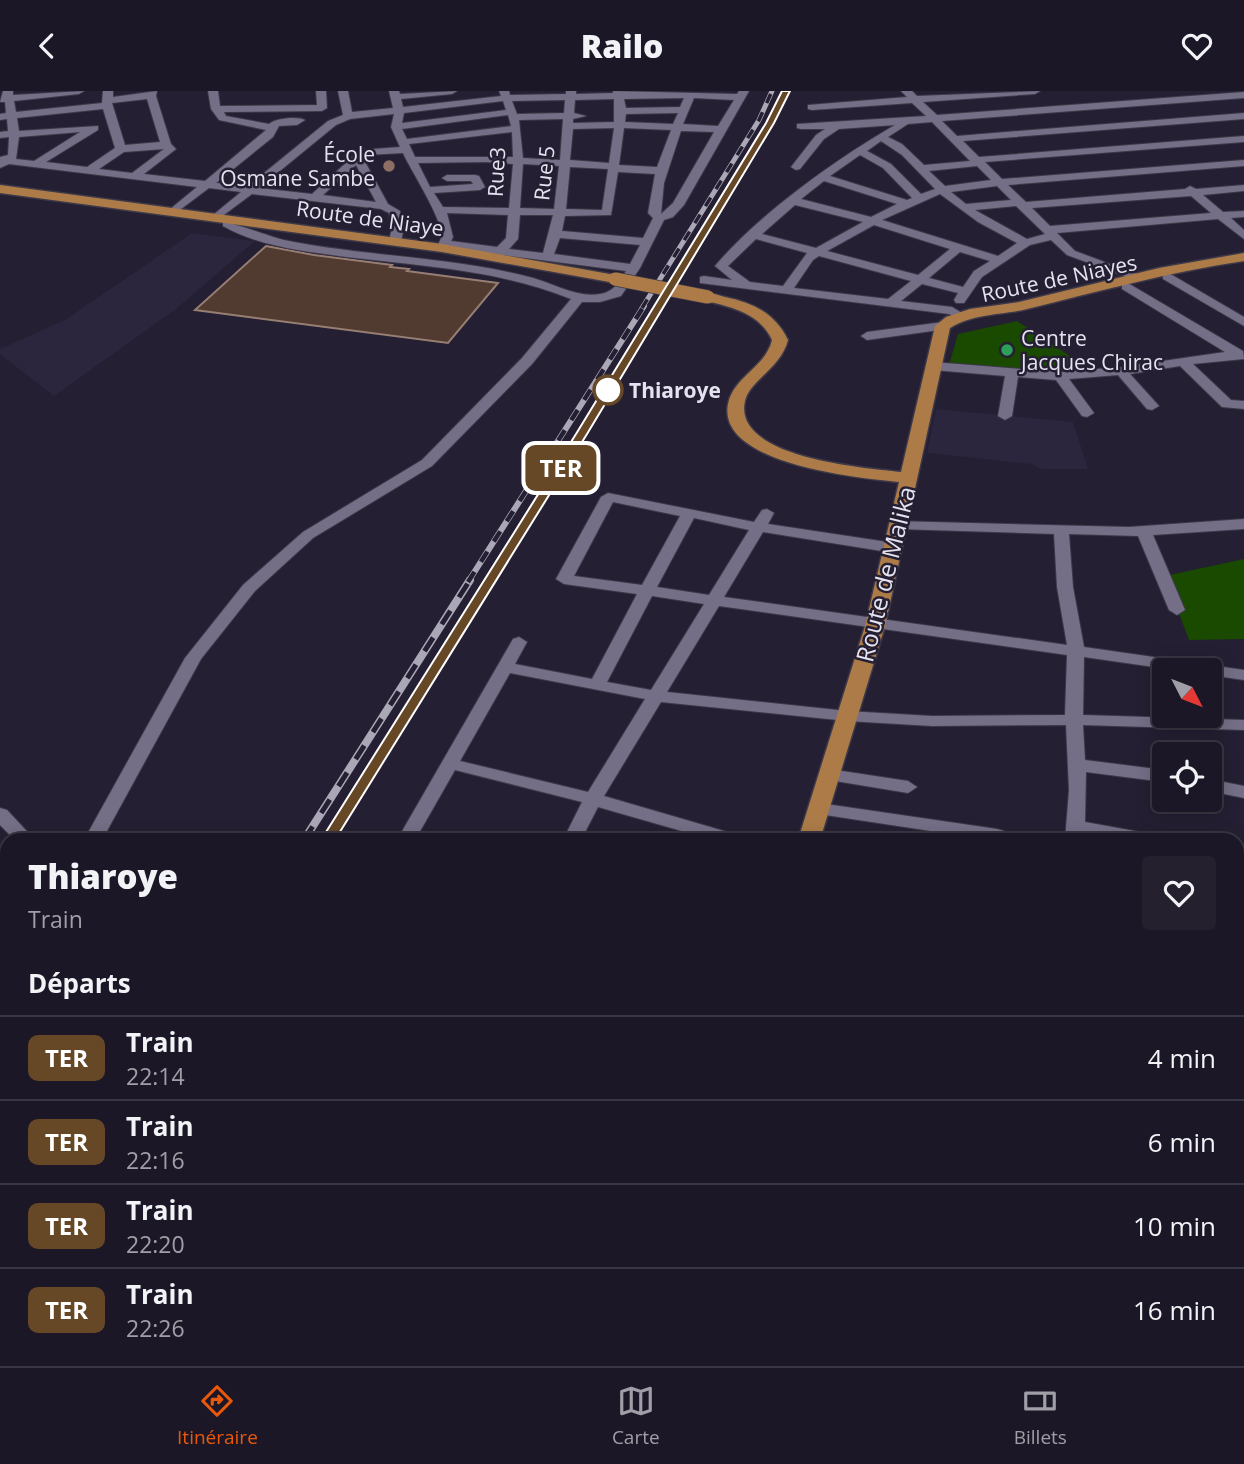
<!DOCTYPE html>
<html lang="fr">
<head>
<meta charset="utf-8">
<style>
  body { margin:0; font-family:"Open Sans",sans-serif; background:#24202e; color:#f1f3f6; height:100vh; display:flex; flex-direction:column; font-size:26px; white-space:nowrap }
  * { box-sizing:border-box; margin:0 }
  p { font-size:23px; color:#a09fa7 }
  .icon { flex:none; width:38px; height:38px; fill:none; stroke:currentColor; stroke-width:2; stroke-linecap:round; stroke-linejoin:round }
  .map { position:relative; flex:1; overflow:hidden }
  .drawer { position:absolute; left:0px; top:742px; width:1244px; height:534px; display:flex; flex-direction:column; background:#1b1726; border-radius:21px 21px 0 0; box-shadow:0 4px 18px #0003,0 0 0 2px #393643 }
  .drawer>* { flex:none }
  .badge { padding:0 14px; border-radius:10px; font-size:24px; line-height:46px }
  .needle { width:46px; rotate:132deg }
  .fabs { position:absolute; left:1152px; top:567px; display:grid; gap:14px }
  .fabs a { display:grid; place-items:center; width:70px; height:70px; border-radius:7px; background:#1b1726; box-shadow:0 4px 18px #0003,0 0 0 2px #393643; font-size:35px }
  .map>.badge { position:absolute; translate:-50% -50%; box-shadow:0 0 0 4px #fff }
  h2 { padding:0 28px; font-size:26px; line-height:63px }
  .round { display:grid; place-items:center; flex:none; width:74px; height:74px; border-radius:7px; background:#24202e }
  .head { display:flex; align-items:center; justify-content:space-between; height:119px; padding:0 28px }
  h1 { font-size:33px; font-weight:800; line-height:52px }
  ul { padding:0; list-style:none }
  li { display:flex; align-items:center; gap:21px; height:84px; padding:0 28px; border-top:2px solid #393643 }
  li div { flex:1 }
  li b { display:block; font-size:26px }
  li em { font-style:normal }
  li .badge { min-width:77px; font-weight:700; text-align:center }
  header { display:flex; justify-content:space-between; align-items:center; height:91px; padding:0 28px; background:#1b1726; font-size:32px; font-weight:800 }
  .menu { display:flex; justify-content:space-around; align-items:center; height:98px; border-top:2px solid #393643; background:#1b1726; font-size:19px; color:#a09fa7 }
  .menu a { display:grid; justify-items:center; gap:4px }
  .menu .active { color:#ea580c }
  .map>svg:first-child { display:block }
  .built { fill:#2b253e }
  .green { fill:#1a4900 }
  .building { fill:#513b31; stroke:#977e73; stroke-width:2 }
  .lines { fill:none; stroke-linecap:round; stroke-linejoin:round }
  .minor-casing { stroke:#3d3949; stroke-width:2 }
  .major-casing { stroke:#3d3949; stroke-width:3 }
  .minor { fill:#746f86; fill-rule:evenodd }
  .major { fill:#ac7b48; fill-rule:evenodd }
  .rail-far3-casing { stroke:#aaa8b6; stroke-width:5 }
  .rail-far2-casing { stroke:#aaa8b6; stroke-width:6 }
  .rail-far1-casing { stroke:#aaa8b6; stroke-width:8 }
  .rail-casing { stroke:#aaa8b6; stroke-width:10 }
  .rail-far3 { stroke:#241f32; stroke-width:3.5; stroke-dasharray:10; stroke-linecap:butt }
  .rail-far2 { stroke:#241f32; stroke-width:4.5; stroke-dasharray:12; stroke-linecap:butt }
  .rail-far1 { stroke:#241f32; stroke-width:5; stroke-dasharray:16; stroke-linecap:butt }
  .rail { stroke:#241f32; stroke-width:7; stroke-dasharray:20; stroke-linecap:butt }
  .major-bridge-casing { stroke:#3d3949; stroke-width:15; stroke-linecap:butt }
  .major-bridge { stroke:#ac7b48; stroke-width:13 }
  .line { fill:#664827; stroke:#fff; stroke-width:2 }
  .education-dot { fill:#8d6e63; stroke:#241f32; stroke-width:2.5 }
  .leisure-dot { fill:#2e9e5b; stroke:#241f32; stroke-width:2.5 }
  .stop-dot { fill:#fff; stroke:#664827; stroke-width:3.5 }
  .labels { text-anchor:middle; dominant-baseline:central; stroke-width:5; stroke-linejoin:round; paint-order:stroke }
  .far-poi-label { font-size:21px; fill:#e5e3f0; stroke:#241f32; text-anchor:end }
  .far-street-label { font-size:21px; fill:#e5e3f0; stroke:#241f32 }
  .far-stop-label { font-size:21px; font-weight:bold; fill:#e5e3f0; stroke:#241f32; text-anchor:start }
  .street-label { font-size:24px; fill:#e5e3f0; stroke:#241f32 }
</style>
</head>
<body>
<header><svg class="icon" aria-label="back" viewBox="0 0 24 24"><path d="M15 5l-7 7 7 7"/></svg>Railo<svg class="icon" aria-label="heart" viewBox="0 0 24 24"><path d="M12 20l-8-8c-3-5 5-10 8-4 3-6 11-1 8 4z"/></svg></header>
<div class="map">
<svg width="1244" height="1275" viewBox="0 0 1244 1275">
  <rect width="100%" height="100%" fill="#241f32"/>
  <!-- built -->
  <path class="built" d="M192,142L255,150L176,218L54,305L0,263V258L65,229Z
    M936,318L1073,331L1088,378H1041L1031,373L927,362Z"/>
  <!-- green -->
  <path class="green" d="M1017,230L1088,277L1042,281L949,274L958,243Z
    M1244,468V548L1189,549L1165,485Z"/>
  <!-- building -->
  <path class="building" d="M266,155L314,164L392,174L390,176L409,178L407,180L498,192L448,252L195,219Z"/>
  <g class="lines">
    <defs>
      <path id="minor" d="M3,0H13V4L84,0L79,3L14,10L16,21L102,12L103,0H113V6L157,0L156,5L171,53L176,58L144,83L205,90L266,39L219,29L211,18L208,0H218L220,15L317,14L316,0H326L327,17L322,20L224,21L226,25L269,33C275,27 298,25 305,29L297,34L279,35L273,46L216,92L248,95L328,30L343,24L338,0H348L352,21L393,17L389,0H399L400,3L457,0L452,3L401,8L403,16L501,5L499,0H509L510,4L566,3V0H576V3L613,2V0L737,3L739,0H749L684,114L673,126L664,129L640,177L621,205L600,211H582L532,273L432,375L313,447L255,500L201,568L102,749H84L185,567L243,494L303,441L422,369L522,267L571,208C500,179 422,175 346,166C305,160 260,156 223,135V131C229,130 271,146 284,149C366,166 451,165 533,187C554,193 577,207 600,203C614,201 619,191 626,180L448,157L438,159L436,157C437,154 440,151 441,147C445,131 411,80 403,62L367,64L363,67L388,113L400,120L403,141L401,150L395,153L389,150L391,141L389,122L381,118L252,103L217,129L213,128V124L241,101L209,97L173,124L169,123V119L197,96L9,73L0,77V66L8,64L9,46L0,47V41L8,40L7,28L0,29V23L6,22L5,11H0ZM684,7L680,16L626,17L624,8ZM694,7L734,9L718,35L683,33ZM147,8L160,51L125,54L112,12ZM614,8V31L573,32V28L586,25L574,22L575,9ZM565,9L564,22L517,23L512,10ZM503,10L506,19L402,32L404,22ZM103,18L115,57L87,76L46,71L98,39V35L19,40L17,27ZM678,22L673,33L625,31L626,23ZM394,23L391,36L400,56L360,59L312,103L259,97L336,34L350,28ZM508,24L511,35L407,48L402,38ZM563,28L560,69L523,67L519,29ZM614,37L609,72L570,69L573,38ZM624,37L671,39L657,76L619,74ZM681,40L714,41L673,112L661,123L664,92ZM80,41L34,70L16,68L19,46ZM512,41L513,66H415L409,53ZM164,58L132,82L99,78L124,61ZM485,71L513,73L509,117L443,116L434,102L480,99L485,96L479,85L475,84H447L442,87L447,90H471L473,93L430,96L418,72ZM523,73L559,75L554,118L520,117ZM356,74L376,111L323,104ZM570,76L608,78L602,119L566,118ZM618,81L655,83L648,122L653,127L643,147L562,140L565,125L611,124ZM447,122L508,124L506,147L497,156L451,150L453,146ZM520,124H553L543,162L509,158L518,148ZM560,147L640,154L630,173L554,163Z
        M901,0H912L917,5L1040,0L1035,3L923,11L937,24L1244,1V7L942,30L957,45L1244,22V28L963,50L979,66L1244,45V51L985,71L1002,88L1244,69V75L1008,94L1026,111L1185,98L1190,95L1196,98L1244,94V100L1203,104L1223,121L1244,120V126L1231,127L1244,139V148L1218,128L1057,142L1075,160L1145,186L1135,189L1067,164L1051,149L1030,154L982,186L964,212H956L954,209L958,202L922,193L901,210L952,216L967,225L961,229L949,223L700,192V186L704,185L732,189L715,175C758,124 836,68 895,34L839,38L824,48L800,78L796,79L791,76L816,44L825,38H801L797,37V33L926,25L912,12L812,19L808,18V14L907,6ZM932,31L970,70L924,74L902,53L888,46L908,33ZM881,50L902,64L935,98L921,103L891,73L867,60ZM860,64L883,77L912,107L907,109L830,85ZM977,75L991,89L945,95L929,80ZM824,90L897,113L871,126L801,108ZM997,95L1011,109L966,113L951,101ZM940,103L978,131L1017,152L998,165L882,129ZM1191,105L1211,122L1050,135L1032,117ZM795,114L863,131L816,157L762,143ZM1016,115L1045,143L1027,148L975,119ZM874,134L950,158L918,184L827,160ZM756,148L807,162L783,195L750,191L728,175ZM960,161L990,170L974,180L963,196L929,187ZM819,165L911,190L888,208L794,197L813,169Z
        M1167,181L1244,226V235L1163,188V182Z
        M1126,191L1243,260L1244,268L1193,273L1231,309L1244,310V318L1222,316L1180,275L1130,283L1159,315L1152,319L1147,318L1118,284L1069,288L1094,322L1087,326L1082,325L1056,289L1018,286L1012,325L1005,329L998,325L1005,285L933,279L926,275L933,271L1060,281L1121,276L1225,261L1122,198V192Z
        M943,231L947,232V238L867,249L861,245L867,241Z
        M608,402L754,431L762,419L767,418L774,422L768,433L894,452L902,457L894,462L763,441L724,506L1067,554L1057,496L1054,443L898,438L890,433L893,430L1129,436L1244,428V438L1153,444L1185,519L1177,524L1169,519L1138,445L1069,443L1073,496L1084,556L1244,579V589L1209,584V579H1175L1084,566L1083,624L1244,629V639L1083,634L1085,669L1164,679V691L1086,681L1085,731L1151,743L1158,745L1160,749H1118L1084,743L1083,749H1065L1069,699L1066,634L932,635L847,630L661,611L604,705L741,745L743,749H713L598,716L581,749H563L582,711L455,679L415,749H397L513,548L519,546L527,551L515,573L592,588L637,503L564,493L556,488L601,406ZM613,411L680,425L642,494L574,485ZM694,427L749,439L709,504L657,496ZM652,505L704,513L651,599L607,591ZM719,515L1067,564L1065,624L932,625L847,620L667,601ZM510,582L645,608L588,701L460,670Z
        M829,678L908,690L917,696L908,702L823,688L820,684Z
        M1209,688L1244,695V707L1209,700Z
        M819,712L997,738L1004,740L1006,744L1004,748L990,749L812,722L810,718Z
        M0,717L7,719L35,749H15L0,734Z
        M1237,765L1244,767V779L1237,777Z
        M1244,863V893L1237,895V865Z
        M7,887V908L0,910V889Z
        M1237,980L1244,981V1099L1237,1101Z
        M1237,1149L1244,1152V1173L1237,1170Z
        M67,1269H95L92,1275H64Z
        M263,1269H290L287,1275H260Z
        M937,1269H975L978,1275H940Z
        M1152,1269H1177L1176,1275H1150Z"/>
      <path id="major" d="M0,94L442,153L615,184L622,188L615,192L442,161L0,102Z
        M1244,162V170C1169,181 1096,201 1023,219C998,224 972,223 950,237L885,535L820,749H798L865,535L899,391C860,387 710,373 729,309C737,284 766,275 772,249C759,221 730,216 703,209L701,206L703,203C711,201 717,204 725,206C753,212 775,222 788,249C781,277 750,289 745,310C732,367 865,377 901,381L935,235L946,226L970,218L1019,211L1159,177Z
        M667,1269H697L696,1275H666Z"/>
    </defs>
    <!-- minor casing -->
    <use href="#minor" class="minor-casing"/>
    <!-- major casing -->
    <use href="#major" class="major-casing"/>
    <!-- minor -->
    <use href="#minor" class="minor"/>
    <!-- major -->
    <use href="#major" class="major"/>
    <defs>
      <path id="rail-far3" d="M642,217L759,29L772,0
        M658,217L770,32L786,0"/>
      <path id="rail-far2" d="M468,491L644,215
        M490,491L659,215"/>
      <path id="rail-far1" d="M304,749L470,489
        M328,749L491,489"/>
      <path id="rail" d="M0,1227L7,1217
        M0,1269L7,1259
        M12,1275L16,1269"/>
    </defs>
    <!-- rail-far3 casing -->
    <use href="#rail-far3" class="rail-far3-casing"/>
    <!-- rail-far2 casing -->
    <use href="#rail-far2" class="rail-far2-casing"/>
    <!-- rail-far1 casing -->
    <use href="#rail-far1" class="rail-far1-casing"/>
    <!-- rail casing -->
    <use href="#rail" class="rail-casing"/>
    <!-- rail-far3 -->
    <use href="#rail-far3" class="rail-far3"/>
    <!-- rail-far2 -->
    <use href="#rail-far2" class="rail-far2"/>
    <!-- rail-far1 -->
    <use href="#rail-far1" class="rail-far1"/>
    <!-- rail -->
    <use href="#rail" class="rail"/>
    <defs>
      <path id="major-bridge" d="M615,188L708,206"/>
    </defs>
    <!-- major-bridge casing -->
    <use href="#major-bridge" class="major-bridge-casing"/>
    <!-- major-bridge -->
    <use href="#major-bridge" class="major-bridge"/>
  </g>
  <!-- line -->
  <path class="line" d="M782,0H790L774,32L587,343L333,752H323L321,749L576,343L766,32Z"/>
  <!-- markers -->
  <circle class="education-dot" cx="389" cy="75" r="7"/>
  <circle class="leisure-dot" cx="1007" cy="259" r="7"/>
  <circle class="stop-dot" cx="608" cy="299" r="14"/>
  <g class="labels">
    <!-- far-poi labels -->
    <g class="far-poi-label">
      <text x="375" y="63">École<tspan x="375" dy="24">Osmane Sambe</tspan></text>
      <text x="1021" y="247" text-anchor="start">Centre<tspan x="1021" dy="24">Jacques Chirac</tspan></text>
    </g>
    <!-- far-street labels -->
    <g class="far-street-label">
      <text transform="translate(496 81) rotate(-87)">Rue3</text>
      <text transform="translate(544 82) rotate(-84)">Rue 5</text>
      <text transform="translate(370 127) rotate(8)">Route de Niaye</text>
      <text transform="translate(1059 187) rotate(-12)">Route de Niayes</text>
    </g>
    <!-- far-stop labels -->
    <g class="far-stop-label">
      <text x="629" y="299">Thiaroye</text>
    </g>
    <!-- street labels -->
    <g class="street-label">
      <text transform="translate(885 483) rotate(-76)">Route de Malika</text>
    </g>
  </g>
</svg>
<div class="fabs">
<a><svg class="needle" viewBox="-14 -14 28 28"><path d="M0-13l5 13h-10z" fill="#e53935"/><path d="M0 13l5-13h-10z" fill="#a09fa7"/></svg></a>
<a><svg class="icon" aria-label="locate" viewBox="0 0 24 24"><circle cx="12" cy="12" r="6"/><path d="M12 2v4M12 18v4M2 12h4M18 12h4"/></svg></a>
</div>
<b class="badge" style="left:561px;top:377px;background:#664827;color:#fff">TER</b>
<section class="drawer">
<div class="head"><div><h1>Thiaroye</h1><p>Train</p></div><a class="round"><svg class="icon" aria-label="heart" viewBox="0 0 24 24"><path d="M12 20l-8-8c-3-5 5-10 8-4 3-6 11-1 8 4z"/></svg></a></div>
<h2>Départs</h2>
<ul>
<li><span class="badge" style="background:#664827;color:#fff">TER</span><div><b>Train</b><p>22:14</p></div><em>4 min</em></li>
<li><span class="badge" style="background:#664827;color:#fff">TER</span><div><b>Train</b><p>22:16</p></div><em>6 min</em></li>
<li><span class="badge" style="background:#664827;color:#fff">TER</span><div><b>Train</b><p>22:20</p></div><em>10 min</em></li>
<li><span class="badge" style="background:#664827;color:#fff">TER</span><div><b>Train</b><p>22:26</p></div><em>16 min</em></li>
</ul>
</section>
</div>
<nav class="menu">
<a class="active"><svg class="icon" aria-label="directions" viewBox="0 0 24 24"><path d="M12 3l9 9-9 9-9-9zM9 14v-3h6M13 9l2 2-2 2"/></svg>Itinéraire</a>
<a><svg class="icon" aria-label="map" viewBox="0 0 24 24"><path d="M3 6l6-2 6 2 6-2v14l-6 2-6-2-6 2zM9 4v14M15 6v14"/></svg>Carte</a>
<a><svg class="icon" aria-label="tickets" viewBox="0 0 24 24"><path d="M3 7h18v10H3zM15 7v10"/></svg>Billets</a>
</nav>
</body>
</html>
